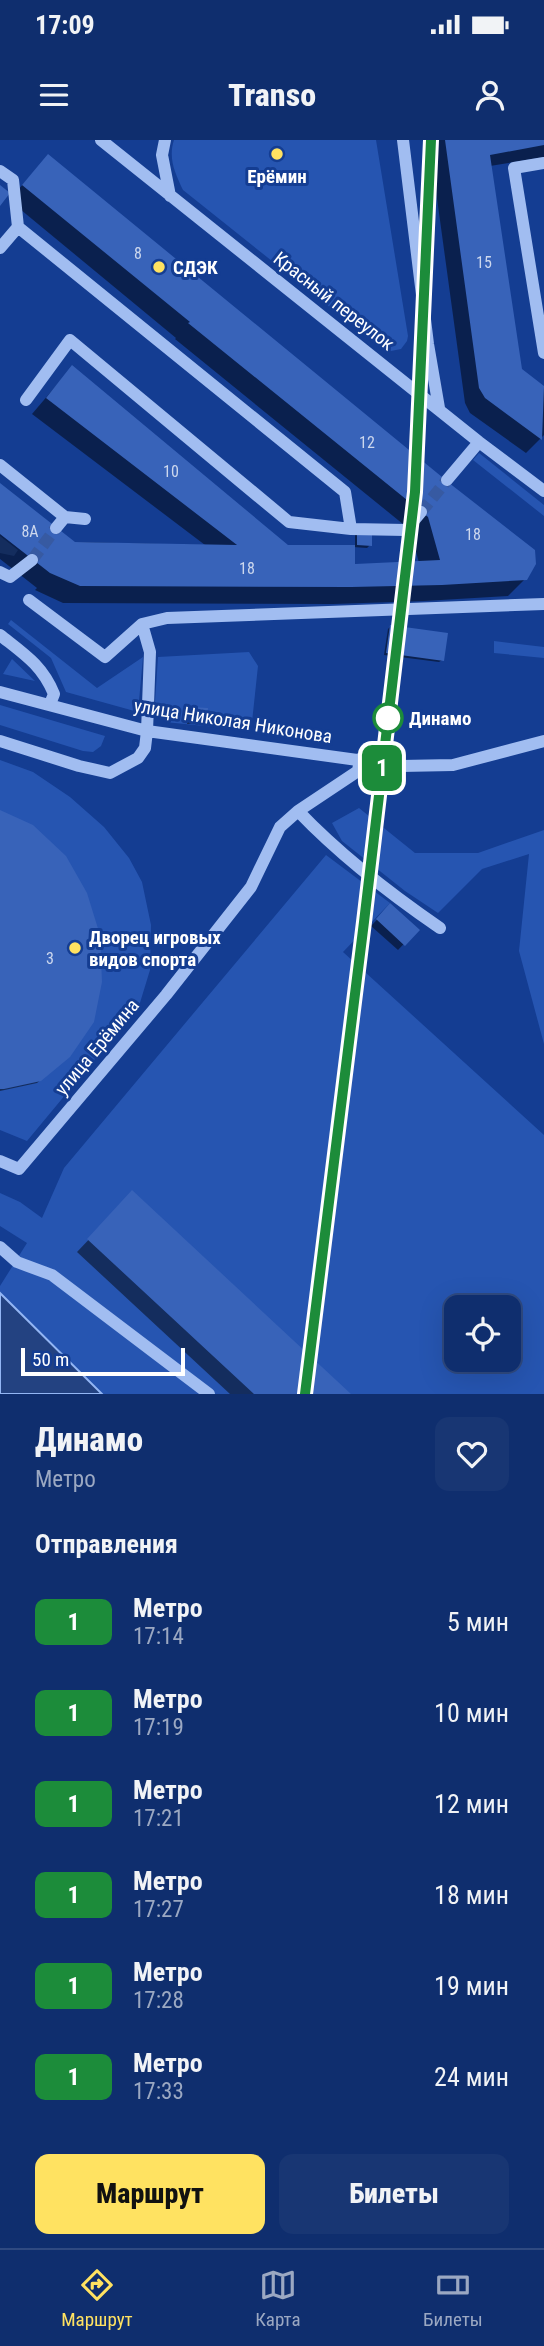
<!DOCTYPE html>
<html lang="ru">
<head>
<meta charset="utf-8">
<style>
  body { margin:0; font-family:"Roboto Condensed",sans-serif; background:#183673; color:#f1f3f6; height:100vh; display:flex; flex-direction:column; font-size:26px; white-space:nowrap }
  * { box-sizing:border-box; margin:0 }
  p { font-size:23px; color:#9ba8c2 }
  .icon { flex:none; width:38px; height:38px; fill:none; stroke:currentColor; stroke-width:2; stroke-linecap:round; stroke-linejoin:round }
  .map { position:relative; height:1254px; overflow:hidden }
  .side { display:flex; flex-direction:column; background:#0f2e6e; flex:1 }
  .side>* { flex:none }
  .badge { padding:0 14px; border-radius:10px; font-size:24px; line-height:46px }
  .tools { position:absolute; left:444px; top:1155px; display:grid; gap:14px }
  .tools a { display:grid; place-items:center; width:77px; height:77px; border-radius:14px; background:#0f2e6e; box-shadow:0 7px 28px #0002,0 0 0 2px #2f4a81; font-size:35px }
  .scale { position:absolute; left:21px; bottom:18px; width:164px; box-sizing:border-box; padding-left:7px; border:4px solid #fff; border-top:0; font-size:19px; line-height:24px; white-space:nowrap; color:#fff; -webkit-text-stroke:5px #143d92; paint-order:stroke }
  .map>.badge { position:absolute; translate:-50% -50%; box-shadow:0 0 0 4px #fff }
  h2 { padding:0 35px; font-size:26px; line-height:63px }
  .round { display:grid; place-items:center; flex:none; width:74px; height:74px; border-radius:14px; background:#183673 }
  .head { display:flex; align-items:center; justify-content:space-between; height:119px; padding:0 35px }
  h1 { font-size:33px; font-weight:800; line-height:52px }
  .button { display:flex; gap:14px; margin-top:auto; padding:14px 35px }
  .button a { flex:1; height:80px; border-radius:14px; background:#ffe261; color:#111; font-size:28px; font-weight:800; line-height:80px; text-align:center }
  .button a+a { background:#183673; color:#f1f3f6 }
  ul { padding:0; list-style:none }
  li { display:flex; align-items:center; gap:21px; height:91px; padding:0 35px }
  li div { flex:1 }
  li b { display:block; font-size:26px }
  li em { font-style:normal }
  li .badge { min-width:77px; font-weight:700; text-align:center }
  .status { display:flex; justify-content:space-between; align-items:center; height:49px; padding:0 35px; background:#0f2e6e; direction:ltr }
  .status svg { height:19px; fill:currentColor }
  header { display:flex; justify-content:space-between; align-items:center; height:91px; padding:0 35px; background:#0f2e6e; font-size:32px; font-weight:800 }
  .tab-bar { display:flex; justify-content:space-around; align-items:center; height:98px; border-top:2px solid #2f4a81; background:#0f2e6e; font-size:19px; color:#9ba8c2 }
  .tab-bar a { display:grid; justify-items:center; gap:4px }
  .tab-bar .on { color:#ffe261 }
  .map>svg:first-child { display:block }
  .green { fill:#2655b1; fill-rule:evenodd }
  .water { fill:#234281; stroke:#93b6f4; stroke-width:2 }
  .shadow { fill:#0007 }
  .building { fill:#3863b9 }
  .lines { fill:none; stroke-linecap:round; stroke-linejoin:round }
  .minor-tunnel { stroke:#375aa2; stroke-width:12; stroke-dasharray:12 6; stroke-linecap:butt }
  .minor { stroke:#a1bdf1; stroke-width:12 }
  .line-casing { stroke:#fff; stroke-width:16 }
  .line { stroke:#1c8c3a; stroke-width:10 }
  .poi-dot { fill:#ffe261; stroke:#143d92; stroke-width:2.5 }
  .stop-dot { fill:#fff; stroke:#1c8c3a; stroke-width:3.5 }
  .labels { text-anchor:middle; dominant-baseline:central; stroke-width:6; stroke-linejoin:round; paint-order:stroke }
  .number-label { font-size:16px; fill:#cdd8ee }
  .poi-label { font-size:19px; font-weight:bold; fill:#fff; stroke:#143d92; text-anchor:start }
  .street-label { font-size:19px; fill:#fff; stroke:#143d92 }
  .stop-label { font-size:19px; font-weight:bold; fill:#fff; stroke:#143d92; text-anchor:start }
</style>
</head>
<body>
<div class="status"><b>17:09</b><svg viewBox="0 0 49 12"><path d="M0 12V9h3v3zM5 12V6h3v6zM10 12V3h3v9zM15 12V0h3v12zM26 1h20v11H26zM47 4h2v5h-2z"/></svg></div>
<header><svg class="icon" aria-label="menu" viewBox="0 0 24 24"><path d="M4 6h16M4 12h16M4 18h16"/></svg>Transo<svg class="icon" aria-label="person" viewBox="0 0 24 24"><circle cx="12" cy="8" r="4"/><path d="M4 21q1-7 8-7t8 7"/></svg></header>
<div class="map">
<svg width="544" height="1254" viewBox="0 0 544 1254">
  <rect width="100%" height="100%" fill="#143d92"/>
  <!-- green -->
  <path class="green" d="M174,0H376L408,196L407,201L401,209L386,212L183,50C175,33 168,18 174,0Z
    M479,313L544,365V376L473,320Z
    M0,396L18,410L14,416L0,413Z
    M11,480L97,548L143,517L138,572L66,552L51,518L8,484Z
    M494,501L544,507V518L494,513Z
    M249,512L258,526L252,582L245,590L165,582L155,562L158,517Z
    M12,519L35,541L3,534Z
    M0,565L105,596L101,606L93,612L83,611L0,585Z
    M0,620L33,632L70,657L104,687L129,718L142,742L151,785L150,830L139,866L27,1001L0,990Z
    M359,668L415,713H478L544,690V904L519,811L529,714L482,729L438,773L405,751L342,701L332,683Z
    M326,715L390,763L343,812L544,995V1254H102L0,1153V1146L27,1103L0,1086V1053L20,1062L42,1078L64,1028ZM457,1167H509V1220H457Z"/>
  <!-- water -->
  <path class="water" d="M0,1153L102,1254H0Z"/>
  <!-- shadow -->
  <path class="shadow" d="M429,0H544V17L490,26L520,230L544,249V295L526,313L470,273L465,263Z
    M48,16L526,438L508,456L424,461L333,464L63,463L35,450L37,448L0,419V345L72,402L205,405L32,274L72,227L287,406L355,407V395L358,392L370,405L367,408L353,407V425L419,423L412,396L414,393L175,199L176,198L9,60Z
    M390,487L442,520L439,522L384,515L388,489Z
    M191,569L205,582L202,584H187L188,572Z
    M0,672L65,919L37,943L0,951Z
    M390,766L417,790L398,810L371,786Z
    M133,1053L349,1254H230L77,1112Z"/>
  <!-- building -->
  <path class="building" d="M445,0H544V5L490,15L522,229L544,246L542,300L485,258L479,248Z
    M48,14L453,346L535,410L536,424L527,440L442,445L351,447L80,446L50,433L0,394V343L75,402L237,405L46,258L72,225L288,405H355V424L440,420L428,377L188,183L190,182L22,45Z
    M0,45L10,53L0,66Z
    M357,390L372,391V406L357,405Z
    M390,485L448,493L444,521L386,513Z
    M190,567L208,568L207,583L189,581Z
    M0,670L33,685L66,716L87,753L100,795L102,842L94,882L70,917L41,941L4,949H0Z
    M390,763L420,790L405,806L376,779Z
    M132,1050L351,1254H254L87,1099Z"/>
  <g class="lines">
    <!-- minor-tunnel -->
    <path class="minor-tunnel" d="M421,372L447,340
      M32,420L56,388"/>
    <!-- minor -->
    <path class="minor" d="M101,0L479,302L544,351
      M165,0L162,15L170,56
      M403,0L428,204L439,268
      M544,23L514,28L544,213
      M0,31L13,40L18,87L0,108
      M18,87L345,352L351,389
      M26,260L70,200L289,382L351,389L406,390L421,372
      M0,325L65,377
      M447,340L479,302
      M56,388L65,377L85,379
      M0,432L10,437L32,420
      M29,460L105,517L142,484L167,478L544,464
      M0,495C24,514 42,525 54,554L50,564
      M0,552L147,591L401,626L453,625L544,601
      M0,601L79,626L110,633L138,618L145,608L147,591L150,512L142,484
      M298,671C341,716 389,753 440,788
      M0,1021L19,1029L166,855L251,747L280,687L298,671L358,631L360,619
      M0,1107L17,1122L52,1135L209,1254"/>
  </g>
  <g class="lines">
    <defs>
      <path id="line" d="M305,1254L364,782L415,352L431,0"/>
    </defs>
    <!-- line casing -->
    <use href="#line" class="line-casing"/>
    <!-- line -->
    <use href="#line" class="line"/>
  </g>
  <!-- markers -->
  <g class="poi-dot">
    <circle cx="277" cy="14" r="7"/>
    <circle cx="159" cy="127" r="7"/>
    <circle cx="75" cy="808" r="7"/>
  </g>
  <circle class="stop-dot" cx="388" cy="578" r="14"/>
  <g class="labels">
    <!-- number labels -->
    <g class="number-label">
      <text x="138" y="113">8</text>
      <text x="484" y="122">15</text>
      <text x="367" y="302">12</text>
      <text x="171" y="331">10</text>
      <text x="30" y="391">8А</text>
      <text x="473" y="394">18</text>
      <text x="247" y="428">18</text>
      <text x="50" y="818">3</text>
    </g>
    <!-- poi labels -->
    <g class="poi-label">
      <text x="277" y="36" text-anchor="middle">Ерёмин</text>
      <text x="173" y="127">СДЭК</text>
      <text x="89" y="797">Дворец игровых<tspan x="89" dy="22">видов спорта</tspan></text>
    </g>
    <!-- street labels -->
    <g class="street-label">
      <text transform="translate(334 161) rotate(38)">Красный переулок</text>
      <text transform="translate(233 581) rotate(9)">улица Николая Никонова</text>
      <text transform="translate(97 907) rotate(-50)">улица Ерёмина</text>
    </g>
    <!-- stop labels -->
    <g class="stop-label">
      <text x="409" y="578">Динамо</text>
    </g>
  </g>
</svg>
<div class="tools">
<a><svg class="icon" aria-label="locate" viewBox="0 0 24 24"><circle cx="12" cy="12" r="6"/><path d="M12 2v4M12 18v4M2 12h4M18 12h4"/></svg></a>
</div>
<div class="scale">50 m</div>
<b class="badge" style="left:382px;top:628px;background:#1c8c3a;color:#fff">1</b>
</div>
<section class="side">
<div class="head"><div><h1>Динамо</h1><p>Метро</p></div><a class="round"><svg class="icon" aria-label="heart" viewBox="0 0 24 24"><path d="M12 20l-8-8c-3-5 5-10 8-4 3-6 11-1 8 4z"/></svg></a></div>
<h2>Отправления</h2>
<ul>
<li><span class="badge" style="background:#1c8c3a;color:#fff">1</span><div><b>Метро</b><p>17:14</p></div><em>5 мин</em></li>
<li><span class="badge" style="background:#1c8c3a;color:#fff">1</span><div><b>Метро</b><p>17:19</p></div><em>10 мин</em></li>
<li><span class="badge" style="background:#1c8c3a;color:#fff">1</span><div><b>Метро</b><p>17:21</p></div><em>12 мин</em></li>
<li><span class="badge" style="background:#1c8c3a;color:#fff">1</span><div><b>Метро</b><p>17:27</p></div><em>18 мин</em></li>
<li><span class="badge" style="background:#1c8c3a;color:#fff">1</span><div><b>Метро</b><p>17:28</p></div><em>19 мин</em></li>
<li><span class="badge" style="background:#1c8c3a;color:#fff">1</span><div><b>Метро</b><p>17:33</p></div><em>24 мин</em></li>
</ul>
<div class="button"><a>Маршрут</a><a>Билеты</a></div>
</section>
<nav class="tab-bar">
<a class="on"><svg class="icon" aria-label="directions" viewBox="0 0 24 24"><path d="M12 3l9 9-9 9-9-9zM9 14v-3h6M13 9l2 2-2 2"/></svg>Маршрут</a>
<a><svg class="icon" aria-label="map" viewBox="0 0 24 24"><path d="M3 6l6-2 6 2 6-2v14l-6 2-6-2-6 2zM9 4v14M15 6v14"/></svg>Карта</a>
<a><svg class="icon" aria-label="tickets" viewBox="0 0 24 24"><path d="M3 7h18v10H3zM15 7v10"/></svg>Билеты</a>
</nav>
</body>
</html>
